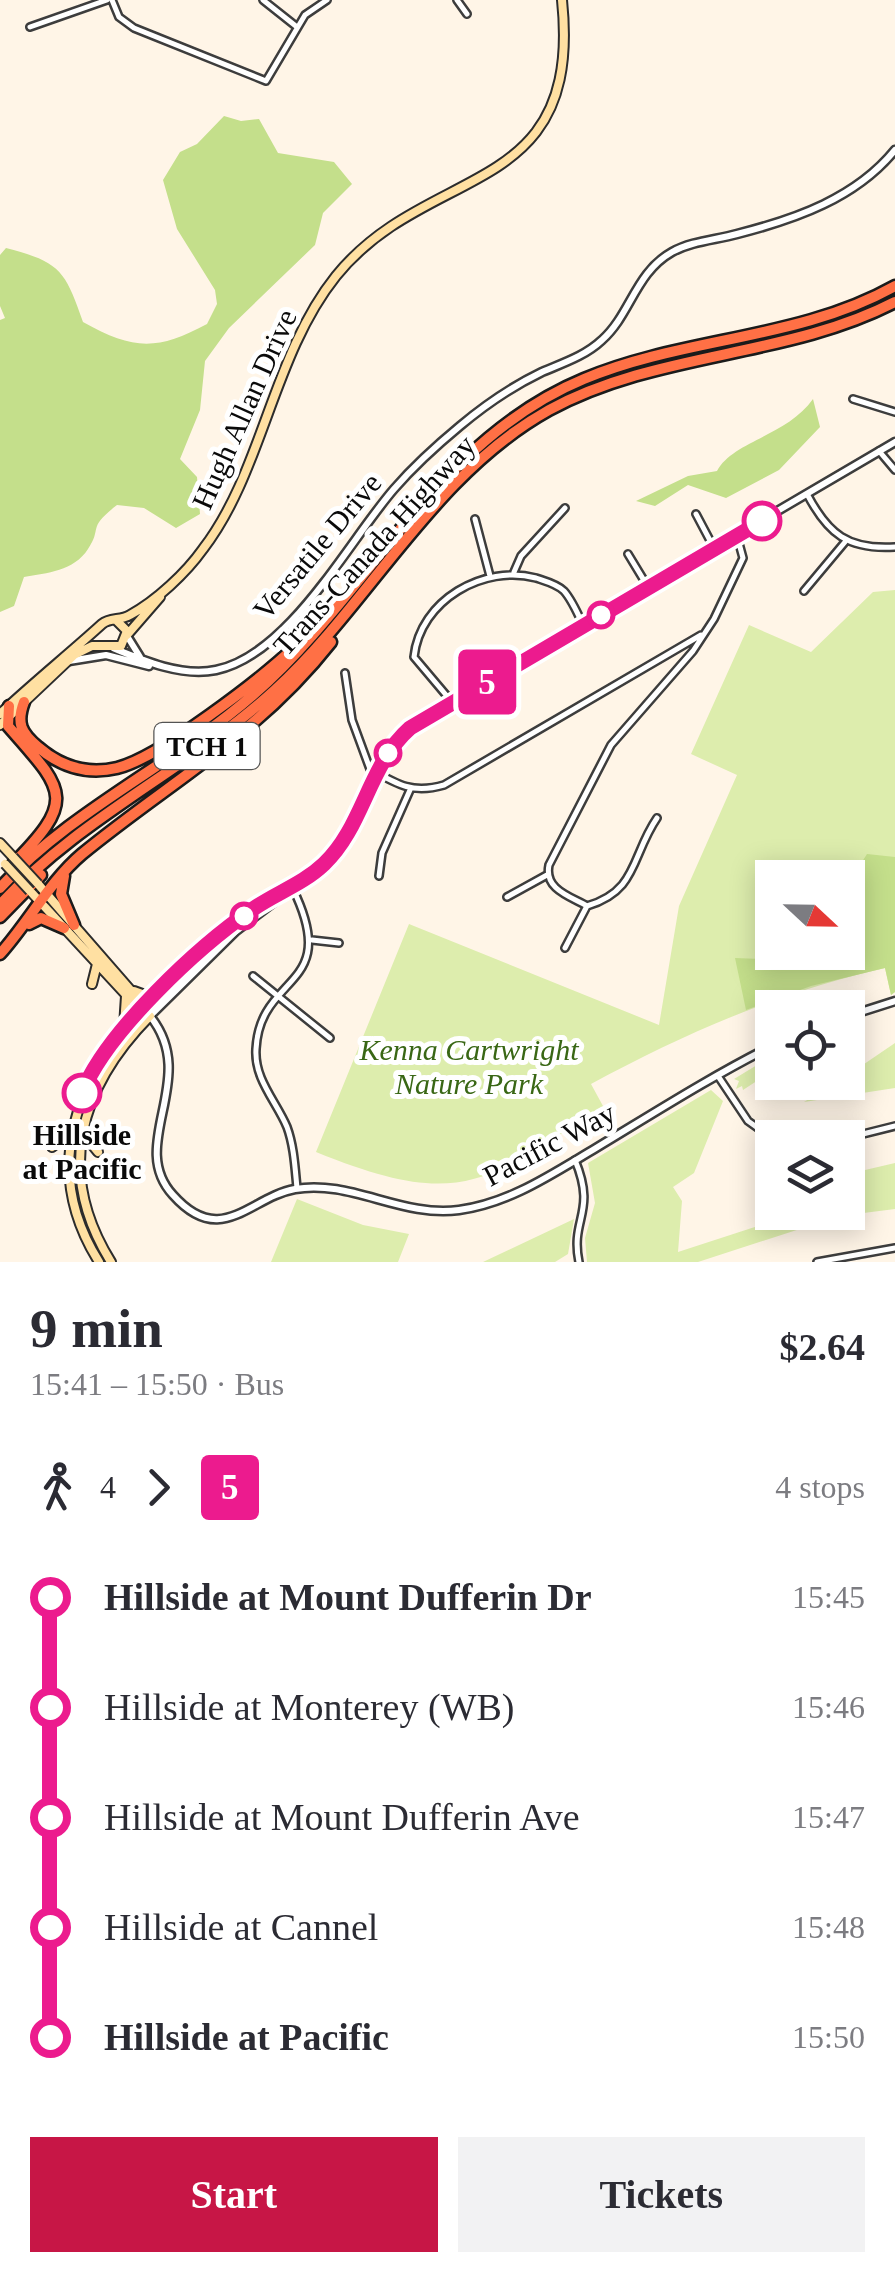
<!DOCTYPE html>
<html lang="en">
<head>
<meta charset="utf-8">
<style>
  body { margin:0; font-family:"Times New Roman",serif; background:#f2f2f3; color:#2b2b33; height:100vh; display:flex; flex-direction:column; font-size:38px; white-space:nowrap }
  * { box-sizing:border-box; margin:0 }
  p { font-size:32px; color:#7c7c81 }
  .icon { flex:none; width:55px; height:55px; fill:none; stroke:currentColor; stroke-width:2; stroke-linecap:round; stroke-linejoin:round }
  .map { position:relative; height:1262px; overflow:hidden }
  .details { display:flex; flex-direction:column; background:#fff; flex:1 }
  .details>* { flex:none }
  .badge { padding:0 20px; border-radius:8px; font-size:35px; line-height:65px }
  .needle { width:65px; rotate:112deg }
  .controls { position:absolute; left:755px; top:860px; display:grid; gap:20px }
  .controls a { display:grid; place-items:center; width:110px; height:110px; border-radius:0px; background:#fff; box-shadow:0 5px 25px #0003; font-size:50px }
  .map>.badge { position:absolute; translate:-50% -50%; box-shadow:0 0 0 5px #fff }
  .legs { display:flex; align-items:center; gap:15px; height:110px; padding:0 30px; font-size:32px }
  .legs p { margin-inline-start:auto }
  .summary { display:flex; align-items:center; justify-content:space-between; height:170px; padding:0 30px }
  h1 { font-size:55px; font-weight:800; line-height:75px }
  .primary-button { display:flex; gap:20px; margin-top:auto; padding:20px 30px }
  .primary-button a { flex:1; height:115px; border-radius:0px; background:#c71646; color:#fff; font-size:40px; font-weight:800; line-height:115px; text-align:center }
  .primary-button a+a { background:#f2f2f3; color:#2b2b33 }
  ul { padding:0 30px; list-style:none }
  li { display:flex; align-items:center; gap:35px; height:110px; font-size:38px }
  li i { display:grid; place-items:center; width:15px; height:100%; margin:0 12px; background:currentColor }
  li i::after { content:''; width:25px; height:25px; margin:-12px; border:8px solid; border-radius:50%; background:#fff }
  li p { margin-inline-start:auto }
  li:first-child i { background:linear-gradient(#0000 50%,currentColor 0) }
  li:last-child i { background:linear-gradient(currentColor 50%,#0000 0) }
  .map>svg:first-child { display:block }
  .green { fill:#ddedad; fill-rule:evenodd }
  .forest { fill:#c4df8b }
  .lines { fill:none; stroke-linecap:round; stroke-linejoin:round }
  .minor-casing { stroke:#3d3d3d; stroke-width:10 }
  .tertiary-casing { stroke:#3d3d3d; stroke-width:11 }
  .secondary-casing { stroke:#2c2c2c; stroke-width:12 }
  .motorway-casing { stroke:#1b1b1b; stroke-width:15 }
  .minor { stroke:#fff; stroke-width:5 }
  .tertiary { stroke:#fff; stroke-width:6 }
  .secondary { stroke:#ffe0a2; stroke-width:8 }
  .motorway { stroke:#ff7045; stroke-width:10 }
  .secondary-bridge-casing { stroke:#2c2c2c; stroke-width:12; stroke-linecap:butt }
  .secondary-bridge { stroke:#ffe0a2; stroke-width:8 }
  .line-1-casing { stroke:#fff; stroke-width:22 }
  .line-1 { stroke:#ec1b8e; stroke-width:15 }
  .stop-1-dot { fill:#fff; stroke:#ec1b8e; stroke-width:5 }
  .labels { text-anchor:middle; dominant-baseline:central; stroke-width:10; stroke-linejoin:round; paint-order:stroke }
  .shield { fill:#fff; stroke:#545454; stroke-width:2.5 }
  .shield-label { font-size:28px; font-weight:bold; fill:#0a0a0a }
  .street-label { font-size:30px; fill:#0a0a0a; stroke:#fff }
  .park-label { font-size:30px; font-style:italic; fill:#396715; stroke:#fff }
  .stop-label { font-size:30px; font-weight:bold; fill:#0a0a0a; stroke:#fff }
</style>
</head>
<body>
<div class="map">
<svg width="895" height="1262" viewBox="0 0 895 1262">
  <rect width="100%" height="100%" fill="#fff5e7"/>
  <!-- green -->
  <path class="green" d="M895,590V992L891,995L885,968C780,992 685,1033 591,1084L603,1106C484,1186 457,1209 316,1152L409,924L659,1025L679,906L737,775L691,754L749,625L811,652L873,592ZM772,878H848V952H772Z
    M895,1043V1088L804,1102L835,1083L848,1082V1075Z
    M772,1056V1071L743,1090L742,1086L736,1089L739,1081L734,1079Z
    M711,1090L723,1101L694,1173L673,1187L682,1201L678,1252L782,1218V1213L848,1212V1174L895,1163V1209L840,1216L698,1262H587L585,1238L595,1203L588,1163Z
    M297,1199L363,1225L409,1234L398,1262H271Z
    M574,1219L568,1254L555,1262H483Z"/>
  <!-- forest -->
  <path class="forest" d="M224,116L241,121L259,119L278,153L334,162L352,184L323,213L315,245L229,328L205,361L200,410L180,459L197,477L200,514L176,528L144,508L117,505C86,529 103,527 88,549C74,571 47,573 24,577L14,606L0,612V320L5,318L0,306V255L6,248C60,262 65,270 83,322C133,350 157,351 207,324L217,304L215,290L177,229L163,180L180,152L197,144Z
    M813,399L820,427L779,470L726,498L688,485L655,506L636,501L688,476L717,471C733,441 787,436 813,399Z
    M867,854L895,857V992L891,995L885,968L811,986L746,1010L735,958L761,959L772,951L848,952V884Z"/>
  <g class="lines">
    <defs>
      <path id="minor" d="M112,0L119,17L134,28L266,81L305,15L327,0
        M263,0L297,27
        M457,0L467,14
        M30,27L107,0
        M853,399L895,412
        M879,451L895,470
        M807,494C828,534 848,550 895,547
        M696,514L714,548
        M475,519L490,576
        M628,554L648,587
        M514,572L521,556L565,508
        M804,591L845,542
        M345,673L352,720L370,769C398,785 413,794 444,785L701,635
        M452,702L414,657C420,600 484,564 536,578C545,581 557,584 564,591C572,600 578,614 583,625
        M657,818C631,856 638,891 587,906C569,896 544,889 549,865L611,745L693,651L714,619L743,558L737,536
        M379,876L382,853L410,790
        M293,889C342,990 260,972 256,1049C254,1079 276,1101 287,1127C294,1146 295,1168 297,1188
        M507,897L547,875
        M312,940L339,943
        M565,948L587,906
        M253,976L330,1038
        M718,1076L748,1121L772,1138
        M847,1138L895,1126
        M575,1160C597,1213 570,1218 579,1262
        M817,1262L895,1248"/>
      <path id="tertiary" d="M127,636L140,657
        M113,648C144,661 182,677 216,670C289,655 348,542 394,489C414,466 437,445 460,426C485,405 513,386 542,372C563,363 585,356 602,340C631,314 635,273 672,252C692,241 715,240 737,234C796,219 856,198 895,150
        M69,661L106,655L149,666
        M146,1007L231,925L273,899
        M848,1016L895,1001
        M772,1046C712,1076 654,1113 596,1148C552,1174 510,1203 459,1210C402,1218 350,1179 295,1189C250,1197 221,1249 173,1195C126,1144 201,1079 150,1016L236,931L323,865L352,825L396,740L452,702L895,442"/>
      <path id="secondary" d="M127,635L160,597
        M0,714C33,683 69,654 102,624C110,617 121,621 130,615C156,601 186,573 203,549C263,471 272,356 336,276C429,161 583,201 562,0
        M0,725L74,655L92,646H121L127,631L116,620
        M0,843L13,857
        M38,884L146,1008
        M30,891L142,1012
        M92,984L97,964
        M134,991L145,995L165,987
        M124,1026L126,996
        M84,1135L98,1152
        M52,1147L70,1133
        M99,1262C41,1170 74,1078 146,1007
        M111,1262C55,1172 79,1088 150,1016"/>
      <path id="motorway" d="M24,702C16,723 21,733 38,747C61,767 87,775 117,768C159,758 262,678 295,647
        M9,706L8,726C65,791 78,799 11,866
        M64,876L61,894L74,925
        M0,888C71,810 174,764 253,695C368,595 436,440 584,379C684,337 799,340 895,286
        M0,905C78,818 189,769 275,690C371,602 432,475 549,410C657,351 787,358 895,302
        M0,917L41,875
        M29,924L41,918L64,928
        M0,954C28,923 50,881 82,854C171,781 258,735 331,642"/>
    </defs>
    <!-- minor casing -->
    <use href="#minor" class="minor-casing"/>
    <!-- tertiary casing -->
    <use href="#tertiary" class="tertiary-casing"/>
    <!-- secondary casing -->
    <use href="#secondary" class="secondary-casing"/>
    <!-- motorway casing -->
    <use href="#motorway" class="motorway-casing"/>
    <!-- minor -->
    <use href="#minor" class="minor"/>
    <!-- tertiary -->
    <use href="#tertiary" class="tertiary"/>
    <!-- secondary -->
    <use href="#secondary" class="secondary"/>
    <!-- motorway -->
    <use href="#motorway" class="motorway"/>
    <defs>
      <path id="secondary-bridge" d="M13,857L38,884
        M5,864L30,891"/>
    </defs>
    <!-- secondary-bridge casing -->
    <use href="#secondary-bridge" class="secondary-bridge-casing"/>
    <!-- secondary-bridge -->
    <use href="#secondary-bridge" class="secondary-bridge"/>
  </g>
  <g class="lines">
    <defs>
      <path id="line-1" d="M82,1093C106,1032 199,946 253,909C276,893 303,884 324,864C364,826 368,765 410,728L762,521"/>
    </defs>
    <!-- line-1 casing -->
    <use href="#line-1" class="line-1-casing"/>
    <!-- line-1 -->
    <use href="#line-1" class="line-1"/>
  </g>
  <!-- markers -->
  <g class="stop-1-dot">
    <circle cx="762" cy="521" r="18"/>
    <circle cx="601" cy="615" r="12"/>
    <circle cx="388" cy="753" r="12"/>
    <circle cx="244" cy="916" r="12"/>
    <circle cx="82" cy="1093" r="18"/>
  </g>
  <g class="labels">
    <!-- shield labels -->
    <rect class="shield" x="154.5" y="723" width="105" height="46" rx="8"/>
    <g class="shield-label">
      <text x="207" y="746">TCH 1</text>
    </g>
    <!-- street labels -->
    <g class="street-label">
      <text transform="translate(244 409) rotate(-66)">Hugh Allan Drive</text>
      <text transform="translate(374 545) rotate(-48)">Trans-Canada Highway</text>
      <text transform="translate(317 546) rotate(-50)">Versatile Drive</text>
      <text transform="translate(549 1144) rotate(-28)">Pacific Way</text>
    </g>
    <!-- park labels -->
    <g class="park-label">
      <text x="469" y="1049">Kenna Cartwright<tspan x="469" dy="34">Nature Park</tspan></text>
    </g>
    <!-- stop labels -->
    <g class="stop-label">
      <text x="82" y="1134">Hillside<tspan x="82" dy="34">at Pacific</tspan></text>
    </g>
  </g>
</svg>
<div class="controls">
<a><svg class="needle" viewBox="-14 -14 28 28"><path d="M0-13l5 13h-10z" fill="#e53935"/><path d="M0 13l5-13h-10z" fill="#7c7c81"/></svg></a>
<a><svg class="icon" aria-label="locate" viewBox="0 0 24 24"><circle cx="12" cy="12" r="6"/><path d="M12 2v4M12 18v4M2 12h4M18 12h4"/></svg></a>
<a><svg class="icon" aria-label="layers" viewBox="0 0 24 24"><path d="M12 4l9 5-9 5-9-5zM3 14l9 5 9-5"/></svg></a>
</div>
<b class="badge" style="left:487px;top:682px;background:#ec1b8e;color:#fff">5</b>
</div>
<section class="details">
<div class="summary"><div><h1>9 min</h1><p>15:41 – 15:50 · Bus</p></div><b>$2.64</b></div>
<div class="legs"><svg class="icon" aria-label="walk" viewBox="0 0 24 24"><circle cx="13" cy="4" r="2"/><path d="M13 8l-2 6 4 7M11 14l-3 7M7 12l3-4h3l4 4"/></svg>4<svg class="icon" aria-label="forward" viewBox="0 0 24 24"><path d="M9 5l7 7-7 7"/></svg><b class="badge" style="background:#ec1b8e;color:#fff">5</b><p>4 stops</p></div>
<ul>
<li><i style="color:#ec1b8e"></i><b>Hillside at Mount Dufferin Dr</b><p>15:45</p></li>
<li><i style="color:#ec1b8e"></i><span>Hillside at Monterey (WB)</span><p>15:46</p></li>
<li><i style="color:#ec1b8e"></i><span>Hillside at Mount Dufferin Ave</span><p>15:47</p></li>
<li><i style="color:#ec1b8e"></i><span>Hillside at Cannel</span><p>15:48</p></li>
<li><i style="color:#ec1b8e"></i><b>Hillside at Pacific</b><p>15:50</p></li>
</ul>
<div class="primary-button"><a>Start</a><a>Tickets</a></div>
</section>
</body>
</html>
